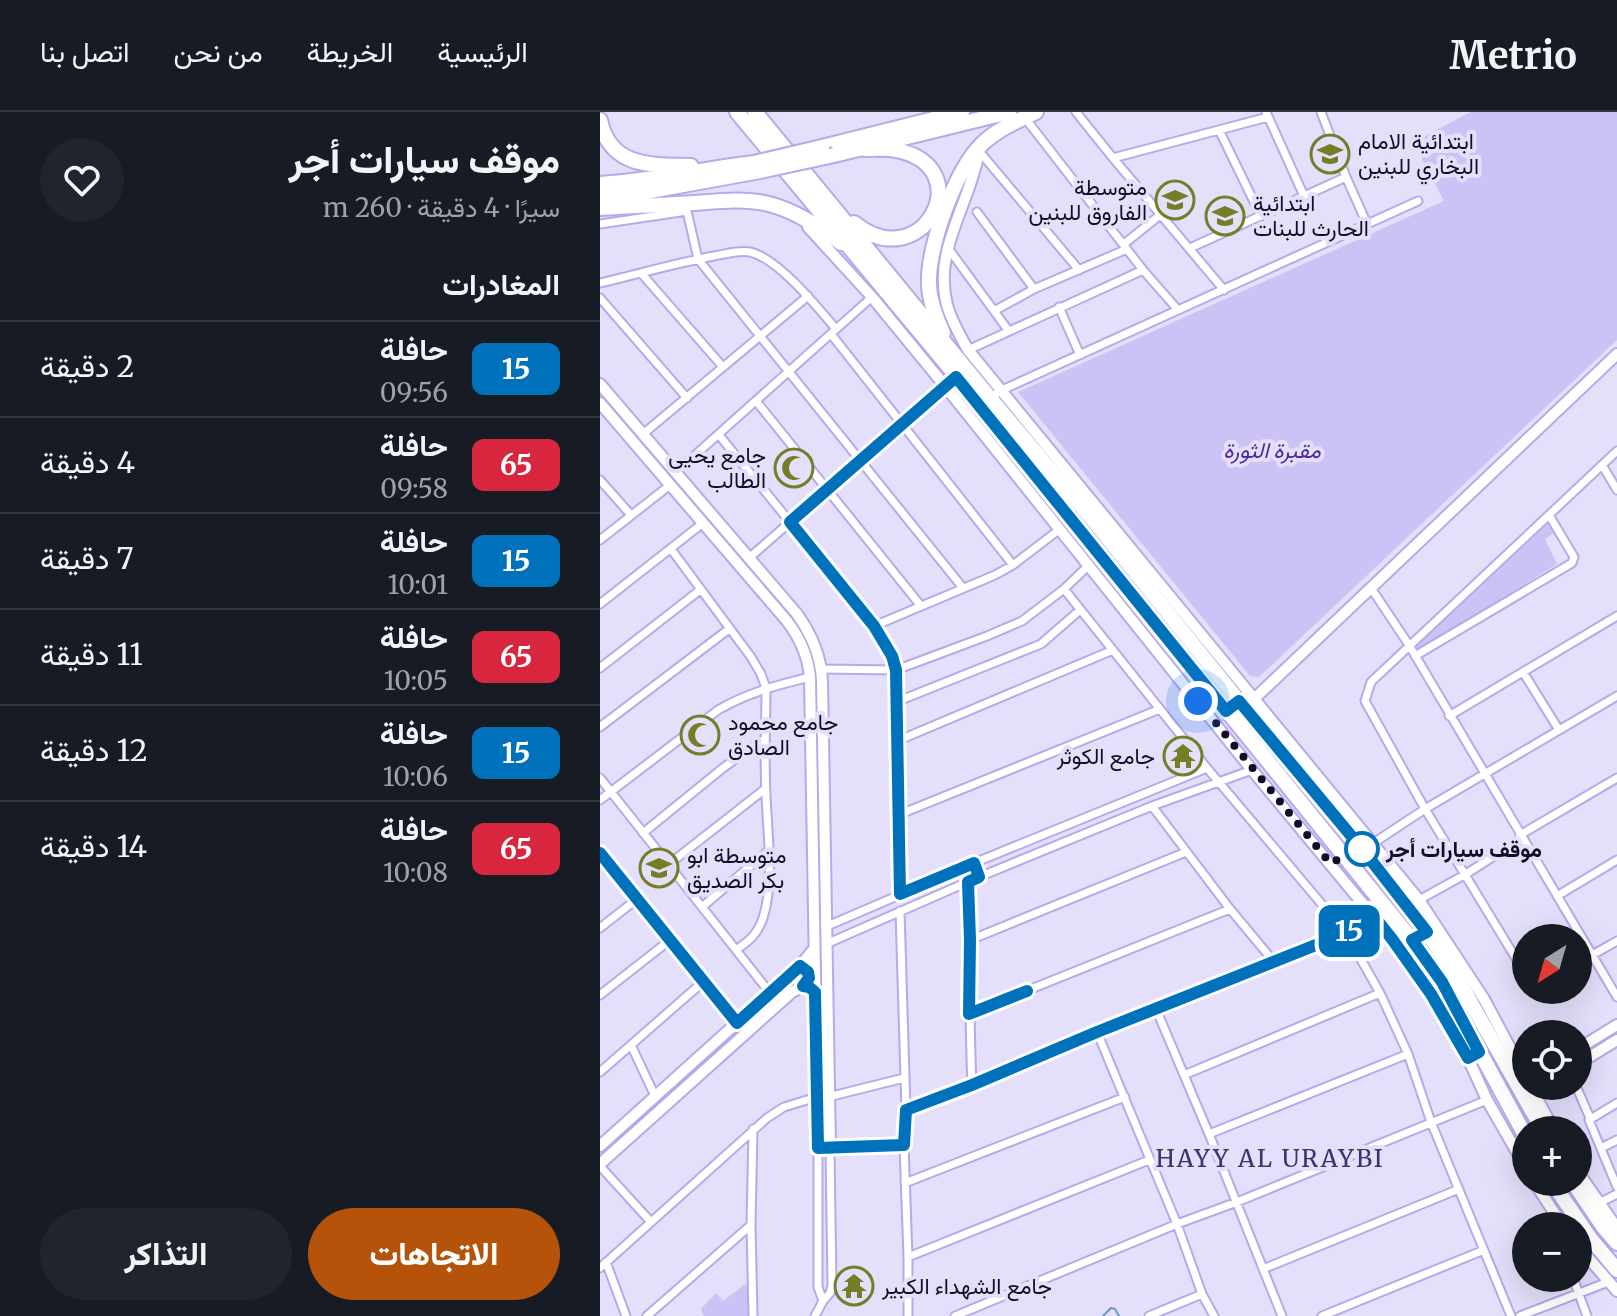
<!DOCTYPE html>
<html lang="ar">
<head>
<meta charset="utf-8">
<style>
  body { margin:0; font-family:Merriweather,Vazirmatn,serif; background:#20242c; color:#f1f3f6; direction:rtl; height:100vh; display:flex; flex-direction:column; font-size:30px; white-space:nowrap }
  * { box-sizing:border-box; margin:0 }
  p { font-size:26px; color:#9ea1a6 }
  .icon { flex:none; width:44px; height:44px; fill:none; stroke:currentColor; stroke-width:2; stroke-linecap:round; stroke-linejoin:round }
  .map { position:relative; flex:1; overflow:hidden; direction:ltr }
  .panel { display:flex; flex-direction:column; background:#171b24; width:600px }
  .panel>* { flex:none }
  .badge { padding:0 16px; border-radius:12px; font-size:28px; line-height:52px }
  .needle { width:52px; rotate:217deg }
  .fabs { position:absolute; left:912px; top:812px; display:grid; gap:16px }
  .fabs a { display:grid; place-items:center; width:80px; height:80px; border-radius:50%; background:#171b24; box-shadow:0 8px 32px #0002; font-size:40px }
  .you { position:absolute; width:40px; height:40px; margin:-20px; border:6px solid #fff; border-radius:50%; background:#1a73e8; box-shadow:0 0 0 12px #1a73e833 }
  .map>.badge { position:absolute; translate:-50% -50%; box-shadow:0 0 0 4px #fff }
  h2 { padding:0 40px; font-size:30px; line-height:72px }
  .round { display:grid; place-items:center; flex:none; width:84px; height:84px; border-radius:42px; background:#20242c }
  .overview { display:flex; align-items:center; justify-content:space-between; height:136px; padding:0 40px }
  h1 { font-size:38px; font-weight:800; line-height:60px }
  .action { display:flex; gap:16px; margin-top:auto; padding:16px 40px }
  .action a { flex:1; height:92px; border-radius:48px; background:#b45309; color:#fff; font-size:32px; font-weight:800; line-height:92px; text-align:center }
  .action a+a { background:#20242c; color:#f1f3f6 }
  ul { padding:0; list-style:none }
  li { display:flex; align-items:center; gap:24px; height:96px; padding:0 40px; border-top:2px solid #363941 }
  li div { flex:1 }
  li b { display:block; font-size:30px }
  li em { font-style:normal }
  li .badge { min-width:88px; font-weight:700; text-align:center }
  header { display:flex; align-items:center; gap:48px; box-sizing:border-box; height:112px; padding:0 40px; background:#171b24; border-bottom:2px solid #363941 }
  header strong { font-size:38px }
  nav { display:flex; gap:44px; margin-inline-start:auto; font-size:28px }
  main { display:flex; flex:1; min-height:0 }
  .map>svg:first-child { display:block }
  .green { fill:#cdc2f6 }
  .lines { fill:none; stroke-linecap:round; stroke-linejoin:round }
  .stream { stroke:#6b98bb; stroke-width:2 }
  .street-casing { stroke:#b7a9ea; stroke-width:11 }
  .secondary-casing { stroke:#b7a9ea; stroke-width:14 }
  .highway-casing { stroke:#b7a9ea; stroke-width:18 }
  .street { stroke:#fff; stroke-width:7 }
  .secondary { stroke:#fff; stroke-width:10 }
  .highway { stroke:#fff; stroke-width:14 }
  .highway-bridge-casing { stroke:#b7a9ea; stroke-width:18; stroke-linecap:butt }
  .highway-bridge { stroke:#fff; stroke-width:14 }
  .line-casing { stroke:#fff; stroke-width:18 }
  .line { stroke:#0072bc; stroke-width:12 }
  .walk { stroke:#140d25; stroke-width:8; stroke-dasharray:0 14.4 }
  .stop-dot { fill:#fff; stroke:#0072bc; stroke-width:4 }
  .labels { text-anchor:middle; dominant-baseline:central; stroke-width:8; stroke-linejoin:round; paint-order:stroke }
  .poi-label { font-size:22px; fill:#140d25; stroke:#e4dffa; text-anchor:start }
  .park-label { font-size:22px; font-style:italic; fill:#53289d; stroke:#e4dffa }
  .stop-label { font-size:22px; font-weight:bold; fill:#140d25; stroke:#e4dffa; text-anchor:start }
  .neighbourhood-label { font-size:24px; letter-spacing:2px; fill:#413269; stroke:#e4dffa }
</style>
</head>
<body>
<header>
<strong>Metrio</strong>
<nav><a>الرئيسية</a><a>الخريطة</a><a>من نحن</a><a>اتصل بنا</a></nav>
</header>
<main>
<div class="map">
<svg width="1017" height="1204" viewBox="0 0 1017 1204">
  <rect width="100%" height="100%" fill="#e4dffa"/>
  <!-- green -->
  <path class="green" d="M871,0H1017V228L659,565L650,564L418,280L844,89L813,30Z
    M948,411L954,421L945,427L957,452L819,538L815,535Z
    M145,1172L147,1174L149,1204H104L101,1197L116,1181L123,1189Z"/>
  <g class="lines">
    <!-- stream -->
    <path class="stream" d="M503,1204L511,1196L515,1197L519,1204"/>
    <defs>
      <path id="street" d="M476,0L513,46L624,178
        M666,0L704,84
        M721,0L746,65L767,112
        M425,6L543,158L578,198
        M619,18L661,104
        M379,39L479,158
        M513,46L668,5
        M377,100L434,177
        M0,112L87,99L98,147L363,476
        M524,132L560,103
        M348,136L408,218
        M590,136L746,65
        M41,161L123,255
        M0,171C38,162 76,151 114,144C125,142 139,138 150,140C178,146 218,196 236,217
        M0,186L87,286
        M459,195L480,243
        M394,199L434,177L527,137
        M231,222L413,453
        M368,238L543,158
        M390,286L402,278L818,89
        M156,289L321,494
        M43,322L208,184
        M119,323L262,498L292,544L296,558L300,782
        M1002,353L1017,378
        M75,361L272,185
        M0,368L31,403
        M0,428L70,373
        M71,437L151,545L161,562L166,576C166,611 164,646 166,682C167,720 175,769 163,806C157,823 150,828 136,838
        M149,446L356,265
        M771,476L809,533L1017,885
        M464,477L607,656L746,821L780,881L808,942L831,1010L911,1204
        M0,492L103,411
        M274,514L395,463L413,453L460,417
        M815,544L972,451L974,445L949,403
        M0,556L100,478
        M221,557L296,558L387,524L422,509L464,477L489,453
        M923,560L959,618
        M296,590L441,532L480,498
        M849,604L1017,504
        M0,615L129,517
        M297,629L513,538
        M0,666L170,881
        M0,688L118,598C147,581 177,573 210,565
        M552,694L630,797L675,851
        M298,703L560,597
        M43,721L123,656L165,626
        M920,723L1017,666
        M769,734L825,697L1017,584
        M0,741L137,911
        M68,753L165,677
        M368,770C370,838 369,905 372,973
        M957,784L1017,748
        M819,788L866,762L922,726
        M102,795L168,739
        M300,799L306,998L304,1033L308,1145V1204
        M225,815L374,751L607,656
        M0,816L37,787
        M370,828L586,740
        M226,832L379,765L552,694L652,658
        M978,851L1017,829
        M926,863L825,697L765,589L771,570L1017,339
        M0,883L70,828
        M556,897L609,1022L682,1204
        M369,902L630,797
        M497,920L577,1112L602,1182L614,1204
        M31,933L55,984
        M0,960L104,869
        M584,963L780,881
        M976,974L990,1006
        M228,985L304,966
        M1017,991L989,1008L1017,1075
        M306,998L372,973L497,920L746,821L769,798
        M609,1022L808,942
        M218,1036V1175L223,1189
        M1001,1036L1017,1028
        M0,1054L50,1109
        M305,1071L525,985
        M999,1091L1017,1082
        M952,1100L954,1114
        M308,1145L549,1048
        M6,1150L26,1204
        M0,1156L167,1006L184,995L217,985
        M663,1157L859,1077
        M973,1166L987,1204
        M47,1204L151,1113
        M153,1204L151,1113L153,1017
        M215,1204L223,1189L230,1181L232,1174L230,1035L304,1033
        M355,1204L577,1112L637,1090L887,988
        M549,1204L602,1182
        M722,1204L884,1138
        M920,1204L1008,1170"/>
      <path id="secondary" d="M379,38C378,44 377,50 375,56C363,102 334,143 347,193C351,209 360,223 368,238L819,788L884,887L926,966
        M208,115L272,185L345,274L652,658L792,827L831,882L868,946L887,988L926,1056
        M0,272L197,502C212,523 221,544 222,569L230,1035L218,1036L210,565C208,543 200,526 187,509L0,291
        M654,587L1017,242
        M978,937L1017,913
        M978,952L1017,928
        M930,974L954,1018
        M0,1034L200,854L214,837
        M0,1052L192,880L203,874L209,875L215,880
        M978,1060L1017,1116
        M934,1070L963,1114
        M978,1134L1017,1179"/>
      <path id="highway" d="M137,0L378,290L812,828L842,870L926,1025
        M155,0L390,286L498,414L679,639L763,738L827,820L853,859L943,1018
        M0,8C10,56 51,53 91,54
        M222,35L362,0
        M234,43L409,0
        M0,72C52,69 102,57 154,51
        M0,85L39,81L160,59
        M0,96C31,94 63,93 94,91C119,89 145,86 169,92C196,99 219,115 241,131
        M254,111C322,167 382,55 296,38C286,36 275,37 265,37
        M343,221C336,206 330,191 329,174C327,136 355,58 383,31C399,16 418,9 436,0
        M952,1070L990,1126L1017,1158
        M973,1070L1004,1116L1017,1131"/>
    </defs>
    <!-- street casing -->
    <use href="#street" class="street-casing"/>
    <!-- secondary casing -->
    <use href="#secondary" class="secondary-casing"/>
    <!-- highway casing -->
    <use href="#highway" class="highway-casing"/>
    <!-- street -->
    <use href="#street" class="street"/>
    <!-- secondary -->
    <use href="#secondary" class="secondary"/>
    <!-- highway -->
    <use href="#highway" class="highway"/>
    <defs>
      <path id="highway-bridge" d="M154,51L222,35
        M160,59L234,43"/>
    </defs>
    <!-- highway-bridge casing -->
    <use href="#highway-bridge" class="highway-bridge-casing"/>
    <!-- highway-bridge -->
    <use href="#highway-bridge" class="highway-bridge"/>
  </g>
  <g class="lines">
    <defs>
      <path id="line" d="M0,741L137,911L200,854L208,860L209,866L203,874L209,875L215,880L218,1036L304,1033L306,998L372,973L497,920L746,821L769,798L792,827L831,882L868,946L879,940L842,870L812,828L827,820L763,738L639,589L626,599L356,265L190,410L274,514L292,544L296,558L300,782L374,751L379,765L368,770L370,828L369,902L427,879"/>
    </defs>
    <!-- line casing -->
    <use href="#line" class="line-casing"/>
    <!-- line -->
    <use href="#line" class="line"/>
    <!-- walk -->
    <path class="walk" d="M598,589L730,751L762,737"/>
  </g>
  <!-- icons -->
  <defs>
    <symbol id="school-ring" viewBox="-11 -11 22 22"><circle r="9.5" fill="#e4dffa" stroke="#757d27" stroke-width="1.5"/><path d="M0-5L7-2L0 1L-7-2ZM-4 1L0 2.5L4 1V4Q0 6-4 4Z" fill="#757d27"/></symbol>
    <symbol id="mosque-ring" viewBox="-11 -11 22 22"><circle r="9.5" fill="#e4dffa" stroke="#757d27" stroke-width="1.5"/><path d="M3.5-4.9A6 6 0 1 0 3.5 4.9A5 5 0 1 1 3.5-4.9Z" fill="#757d27"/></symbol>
    <symbol id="temple-ring" viewBox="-11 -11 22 22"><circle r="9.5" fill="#e4dffa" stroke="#757d27" stroke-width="1.5"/><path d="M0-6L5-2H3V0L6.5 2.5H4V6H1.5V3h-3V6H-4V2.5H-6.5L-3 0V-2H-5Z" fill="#757d27"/></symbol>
  </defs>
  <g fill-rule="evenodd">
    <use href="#school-ring" x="708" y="20" width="44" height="44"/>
    <use href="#school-ring" x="553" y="66" width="44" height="44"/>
    <use href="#school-ring" x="603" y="82" width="44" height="44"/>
    <use href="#mosque-ring" x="172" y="334" width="44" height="44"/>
    <use href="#mosque-ring" x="78" y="601" width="44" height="44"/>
    <use href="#temple-ring" x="561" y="622" width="44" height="44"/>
    <use href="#school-ring" x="37" y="734" width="44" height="44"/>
    <use href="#temple-ring" x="232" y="1152" width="44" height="44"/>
  </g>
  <!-- markers -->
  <circle class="stop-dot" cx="762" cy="737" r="16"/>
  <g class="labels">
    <!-- poi labels -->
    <g class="poi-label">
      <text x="758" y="29">ابتدائية الامام<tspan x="758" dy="25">البخاري للبنين</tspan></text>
      <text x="547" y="75" text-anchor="end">متوسطة<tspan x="547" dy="25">الفاروق للبنين</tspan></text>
      <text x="653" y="91">ابتدائية<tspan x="653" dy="25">الحارث للبنات</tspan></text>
      <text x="166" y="343" text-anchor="end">جامع يحيى<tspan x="166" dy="25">الطالب</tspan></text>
      <text x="128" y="610">جامع محمود<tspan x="128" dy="25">الصادق</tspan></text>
      <text x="555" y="644" text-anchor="end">جامع الكوثر</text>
      <text x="87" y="743">متوسطة ابو<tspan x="87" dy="25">بكر الصديق</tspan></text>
      <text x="282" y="1174">جامع الشهداء الكبير</text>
    </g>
    <!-- park labels -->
    <g class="park-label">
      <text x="672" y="338">مقبرة الثورة</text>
    </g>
    <!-- stop labels -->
    <g class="stop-label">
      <text x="786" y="737">موقف سيارات أجر</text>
    </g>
    <!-- neighbourhood labels -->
    <g class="neighbourhood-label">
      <text x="670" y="1046">HAYY AL URAYBI</text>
    </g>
  </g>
</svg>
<div class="fabs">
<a><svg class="needle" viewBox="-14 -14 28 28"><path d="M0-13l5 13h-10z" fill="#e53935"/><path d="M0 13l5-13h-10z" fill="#9ea1a6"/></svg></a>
<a><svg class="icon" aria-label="locate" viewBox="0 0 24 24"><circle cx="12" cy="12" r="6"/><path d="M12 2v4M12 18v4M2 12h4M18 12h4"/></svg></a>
<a>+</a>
<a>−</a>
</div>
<div class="you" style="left:598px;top:589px"></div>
<b class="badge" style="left:749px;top:819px;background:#0072bc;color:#fff">15</b>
</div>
<section class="panel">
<div class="overview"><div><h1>موقف سيارات أجر</h1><p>سيرًا · 4 دقيقة · 260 m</p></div><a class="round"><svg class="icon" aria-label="heart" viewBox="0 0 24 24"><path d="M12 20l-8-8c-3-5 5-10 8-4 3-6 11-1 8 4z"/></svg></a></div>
<h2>المغادرات</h2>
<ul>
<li><span class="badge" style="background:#0072bc;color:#fff">15</span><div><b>حافلة</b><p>09:56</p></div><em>2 دقيقة</em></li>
<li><span class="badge" style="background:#d7263d;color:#fff">65</span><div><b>حافلة</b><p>09:58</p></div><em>4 دقيقة</em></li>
<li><span class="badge" style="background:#0072bc;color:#fff">15</span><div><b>حافلة</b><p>10:01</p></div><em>7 دقيقة</em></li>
<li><span class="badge" style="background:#d7263d;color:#fff">65</span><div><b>حافلة</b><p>10:05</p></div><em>11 دقيقة</em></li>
<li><span class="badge" style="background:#0072bc;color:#fff">15</span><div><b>حافلة</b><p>10:06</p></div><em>12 دقيقة</em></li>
<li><span class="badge" style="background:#d7263d;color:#fff">65</span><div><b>حافلة</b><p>10:08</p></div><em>14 دقيقة</em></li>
</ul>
<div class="action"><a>الاتجاهات</a><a>التذاكر</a></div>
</section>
</main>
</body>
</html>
